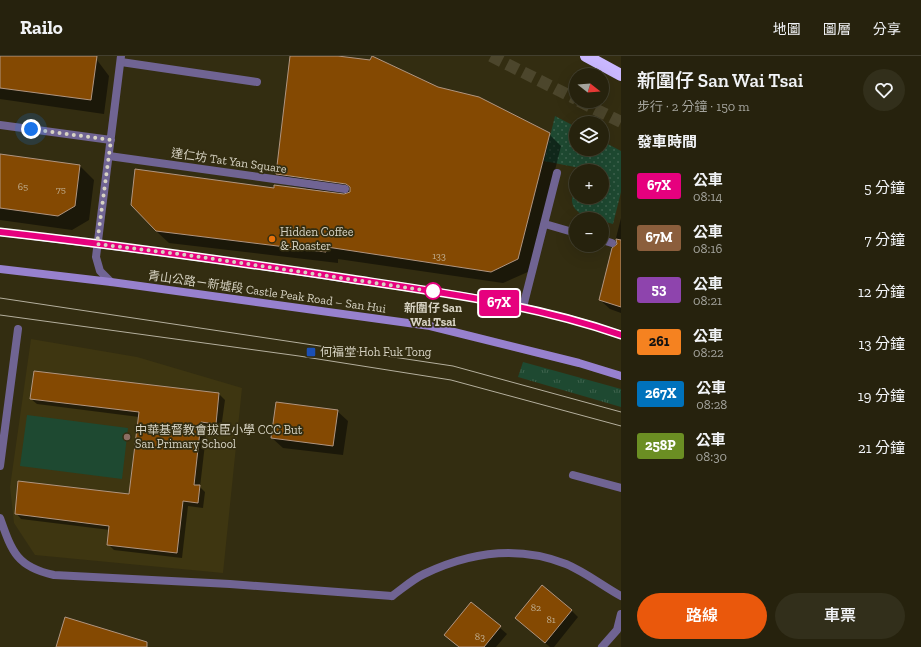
<!DOCTYPE html>
<html lang="zh-TW">
<head>
<meta charset="utf-8">
<style>
  body { margin:0; font-family:"Zilla Slab","Noto Sans TC",serif; background:#322f1b; color:#f1f3f6; height:100vh; display:flex; flex-direction:column; font-size:15px; white-space:nowrap }
  * { box-sizing:border-box; margin:0 }
  p { font-size:13px; color:#a4a49d }
  .icon { flex:none; width:22px; height:22px; fill:none; stroke:currentColor; stroke-width:2; stroke-linecap:round; stroke-linejoin:round }
  .map { position:relative; flex:1; overflow:hidden }
  .panel { display:flex; flex-direction:column; background:#26220d; width:300px }
  .panel>* { flex:none }
  .badge { padding:0 8px; border-radius:3px; font-size:14px; line-height:26px }
  .needle { width:26px; rotate:107deg }
  .fabs { position:absolute; left:569px; top:12px; display:grid; gap:8px }
  .fabs a { display:grid; place-items:center; width:40px; height:40px; border-radius:50%; background:#26220d; box-shadow:0 4px 16px #0002,0 0 0 1px #423f2e; font-size:20px }
  .you { position:absolute; width:20px; height:20px; margin:-10px; border:3px solid #fff; border-radius:50%; background:#1a73e8; box-shadow:0 0 0 6px #1a73e833 }
  .map>.badge { position:absolute; translate:-50% -50%; box-shadow:0 0 0 2px #fff }
  h2 { padding:0 16px; font-size:15px; line-height:36px }
  .round { display:grid; place-items:center; flex:none; width:42px; height:42px; border-radius:21px; background:#322f1b }
  .head { display:flex; align-items:center; justify-content:space-between; height:68px; padding:0 16px }
  h1 { font-size:19px; font-weight:600; line-height:30px }
  .cta { display:flex; gap:8px; margin-top:auto; padding:8px 16px }
  .cta a { flex:1; height:46px; border-radius:24px; background:#ea580c; color:#fff; font-size:16px; font-weight:600; line-height:46px; text-align:center }
  .cta a+a { background:#322f1b; color:#f1f3f6 }
  ul { padding:0; list-style:none }
  li { display:flex; align-items:center; gap:12px; height:52px; padding:0 16px }
  li div { flex:1 }
  li b { display:block; font-size:15px }
  li em { font-style:normal }
  li .badge { min-width:44px; font-weight:700; text-align:center }
  header { display:flex; align-items:center; gap:24px; box-sizing:border-box; height:56px; padding:0 20px; background:#26220d; border-bottom:1px solid #423f2e }
  header strong { font-size:19px }
  nav { display:flex; gap:22px; margin-inline-start:auto; font-size:14px }
  main { display:flex; flex:1; min-height:0 }
  .map>svg:first-child { display:block }
  .built { fill:#3e3611 }
  .grass { fill:url(#grass-tufts) }
  .park { fill:url(#park-dots) }
  .pitch { fill:#1e4931 }
  .shadow { fill:#0007 }
  .building { fill:#844902; stroke:#b09580 }
  .lines { fill:none; stroke-linecap:round; stroke-linejoin:round }
  .highway-tunnel { stroke:#4c462c; stroke-width:12; stroke-dasharray:12 6; stroke-linecap:butt }
  .lane { stroke:#706493; stroke-width:8 }
  .street { stroke:#706493; stroke-width:8 }
  .secondary { stroke:#9781ce; stroke-width:8 }
  .highway { stroke:#cab8ff; stroke-width:12 }
  .tram { stroke:#b4af9d; stroke-width:1 }
  .line-casing { stroke:#fff; stroke-width:9 }
  .line { stroke:#e6007e; stroke-width:6 }
  .walk { stroke:#d7d3c3; stroke-width:4; stroke-dasharray:0 7.2 }
  .food-dot { fill:#e8710a; stroke:#332d11; stroke-width:1.5 }
  .stop-dot { fill:#fff; stroke:#e6007e; stroke-width:2 }
  .transit-dot { fill:#1a4fb4; stroke:#332d11; stroke-width:1.5 }
  .education-dot { fill:#8d6e63; stroke:#332d11; stroke-width:1.5 }
  .labels { text-anchor:middle; dominant-baseline:central; stroke-width:3.5; stroke-linejoin:round; paint-order:stroke }
  .number-label { font-size:10px; fill:#c2b093 }
  .street-label { font-size:12px; fill:#d7d3c3; stroke:#332d11 }
  .poi-label { font-size:12px; fill:#d7d3c3; stroke:#332d11; text-anchor:start }
  .stop-label { font-size:12px; font-weight:bold; fill:#d7d3c3; stroke:#332d11 }
</style>
</head>
<body>
<header>
<strong>Railo</strong>
<nav><a>地圖</a><a>圖層</a><a>分享</a></nav>
</header>
<main>
<div class="map">
<svg width="621" height="591" viewBox="0 0 621 591">
  <defs>
    <pattern id="grass-tufts" width="24" height="20" patternUnits="userSpaceOnUse"><rect width="24" height="20" fill="#1e4931"/><path d="M3 7l-1-3M5 7V3M7 7l1-3M15 17l-1-3M17 17v-4M19 17l1-3" fill="none" stroke="#3e624d"/></pattern>
    <pattern id="park-dots" width="8" height="8" patternUnits="userSpaceOnUse"><rect width="8" height="8" fill="#1e4931"/><path d="M2 2h.1M6 6h.1" fill="none" stroke="#3e624d" stroke-width="1.8" stroke-linecap="round"/></pattern>
  </defs>
  <rect width="100%" height="100%" fill="#332d11"/>
  <!-- built -->
  <path class="built" d="M31,283L137,301L242,332L223,517L35,499L14,467L10,431Z"/>
  <!-- grass -->
  <path class="grass" d="M523,306L621,333V351L518,321Z"/>
  <!-- park -->
  <path class="park" d="M555,60L576,71V93H602V85L621,95V136L613,168L602,165V163C591,163 572,158 572,144C572,138 575,133 576,128V141H602V115H579L580,112L544,105Z"/>
  <!-- pitch -->
  <path class="pitch" d="M27,359L128,372L122,423L20,410Z"/>
  <!-- shadow -->
  <path class="shadow" d="M0,0H94L109,20L104,58L0,43Z
    M291,0H330L371,5V1L438,32L549,78L561,90L530,215L503,227L338,203V207L169,187L156,175L275,133L306,134V132L289,129L277,117Z
    M0,99L80,110L94,124L89,164L72,174L0,164Z
    M621,162V257L610,253L600,244L619,188L616,182Z
    M35,316L219,338L225,344L221,373L207,371L200,431L205,436L203,452L188,450L182,502L114,494L108,488L110,474L21,463L16,457L130,440L139,361L37,348L31,343Z
    M337,355L348,365L343,399L283,392L272,382Z
    M471,547L507,578L496,591H459Z
    M571,554L578,561L554,591H550L524,569Z"/>
  <!-- building -->
  <path class="building" d="M0,0H97L91,44L0,32Z
    M290,0H338L370,4L372,0L438,31L479,41L550,77L518,203L491,216L327,191L326,196L156,175L131,149L135,113L274,132V129L344,138L350,136V131L346,128L276,118Z
    M0,98L80,109L75,150L58,160L0,152Z
    M616,183L621,184V251L599,244L612,192L617,188Z
    M34,315L219,337L216,368L201,366L194,429H200L198,447L183,445L177,497L107,489L109,470L15,458L18,425L129,438L139,356L30,343Z
    M276,346L338,354L333,390L271,382Z
    M542,529L572,554L545,587L515,562Z
    M471,546L501,570L484,591H459L444,579Z
    M65,561L147,586V591H56Z"/>
  <g class="lines">
    <!-- highway-tunnel -->
    <path class="highway-tunnel" d="M491,0L576,43
      M579,45L621,66"/>
    <!-- lane -->
    <path class="lane" d="M121,6L257,26
      M545,168L576,177
      M602,184L612,187
      M523,251L557,117
      M0,410L18,273
      M573,419L621,432
      M0,462C12,496 17,511 54,519L230,528L392,540
      M602,591L617,574L621,558"/>
    <!-- street -->
    <path class="street" d="M0,69L111,84
      M109,100L345,133
      M111,226L100,215L96,201L121,0
      M392,540C402,533 413,523 424,518C470,496 518,489 566,508C585,516 603,530 621,540"/>
    <!-- secondary -->
    <path class="secondary" d="M0,176C117,190 232,205 349,223C440,236 533,248 621,279
      M0,213L111,226L430,270L579,307L621,320"/>
    <!-- highway -->
    <path class="highway" d="M586,0L621,19"/>
    <!-- tram -->
    <path class="tram" d="M0,242L453,310L621,356
      M0,259L299,300L451,324L621,370"/>
  </g>
  <g class="lines">
    <defs>
      <path id="line" d="M0,176C116,189 230,205 345,222C438,236 532,248 621,279"/>
    </defs>
    <!-- line casing -->
    <use href="#line" class="line-casing"/>
    <!-- line -->
    <use href="#line" class="line"/>
    <!-- walk -->
    <path class="walk" d="M31,73L111,84L97,188L187,199L436,236L433,235"/>
  </g>
  <!-- markers -->
  <circle class="food-dot" cx="272" cy="183" r="4"/>
  <circle class="stop-dot" cx="433" cy="235" r="8"/>
  <rect class="transit-dot" x="306" y="291" width="10" height="10" rx="2"/>
  <circle class="education-dot" cx="127" cy="381" r="4"/>
  <g class="labels">
    <!-- number labels -->
    <g class="number-label">
      <text x="23" y="131">65</text>
      <text x="61" y="134">75</text>
      <text x="439" y="200">133</text>
      <text x="536" y="552">82</text>
      <text x="551" y="564">81</text>
      <text x="480" y="581">83</text>
    </g>
    <!-- street labels -->
    <g class="street-label">
      <text transform="translate(229 105) rotate(8)">達仁坊 Tat Yan Square</text>
      <text transform="translate(267 236) rotate(8)">青山公路－新墟段 Castle Peak Road – San Hui</text>
    </g>
    <!-- poi labels -->
    <g class="poi-label">
      <text x="280" y="176">Hidden Coffee<tspan x="280" dy="14">&amp; Roaster</tspan></text>
      <text x="320" y="296">何福堂 Hoh Fuk Tong</text>
      <text x="135" y="374">中華基督教會拔臣小學 CCC But<tspan x="135" dy="14">San Primary School</tspan></text>
    </g>
    <!-- stop labels -->
    <g class="stop-label">
      <text x="433" y="252">新圍仔 San<tspan x="433" dy="14">Wai Tsai</tspan></text>
    </g>
  </g>
</svg>
<div class="fabs">
<a><svg class="needle" viewBox="-14 -14 28 28"><path d="M0-13l5 13h-10z" fill="#e53935"/><path d="M0 13l5-13h-10z" fill="#a4a49d"/></svg></a>
<a><svg class="icon" aria-label="layers" viewBox="0 0 24 24"><path d="M12 4l9 5-9 5-9-5zM3 14l9 5 9-5"/></svg></a>
<a>+</a>
<a>−</a>
</div>
<div class="you" style="left:31px;top:73px"></div>
<b class="badge" style="left:499px;top:247px;background:#e6007e;color:#fff">67X</b>
</div>
<section class="panel">
<div class="head"><div><h1>新圍仔 San Wai Tsai</h1><p>步行 · 2 分鐘 · 150 m</p></div><a class="round"><svg class="icon" aria-label="heart" viewBox="0 0 24 24"><path d="M12 20l-8-8c-3-5 5-10 8-4 3-6 11-1 8 4z"/></svg></a></div>
<h2>發車時間</h2>
<ul>
<li><span class="badge" style="background:#e6007e;color:#fff">67X</span><div><b>公車</b><p>08:14</p></div><em>5 分鐘</em></li>
<li><span class="badge" style="background:#8b5e3c;color:#fff">67M</span><div><b>公車</b><p>08:16</p></div><em>7 分鐘</em></li>
<li><span class="badge" style="background:#8e44ad;color:#fff">53</span><div><b>公車</b><p>08:21</p></div><em>12 分鐘</em></li>
<li><span class="badge" style="background:#f58220;color:#111">261</span><div><b>公車</b><p>08:22</p></div><em>13 分鐘</em></li>
<li><span class="badge" style="background:#0072bc;color:#fff">267X</span><div><b>公車</b><p>08:28</p></div><em>19 分鐘</em></li>
<li><span class="badge" style="background:#6b8e23;color:#fff">258P</span><div><b>公車</b><p>08:30</p></div><em>21 分鐘</em></li>
</ul>
<div class="cta"><a>路線</a><a>車票</a></div>
</section>
</main>
</body>
</html>
